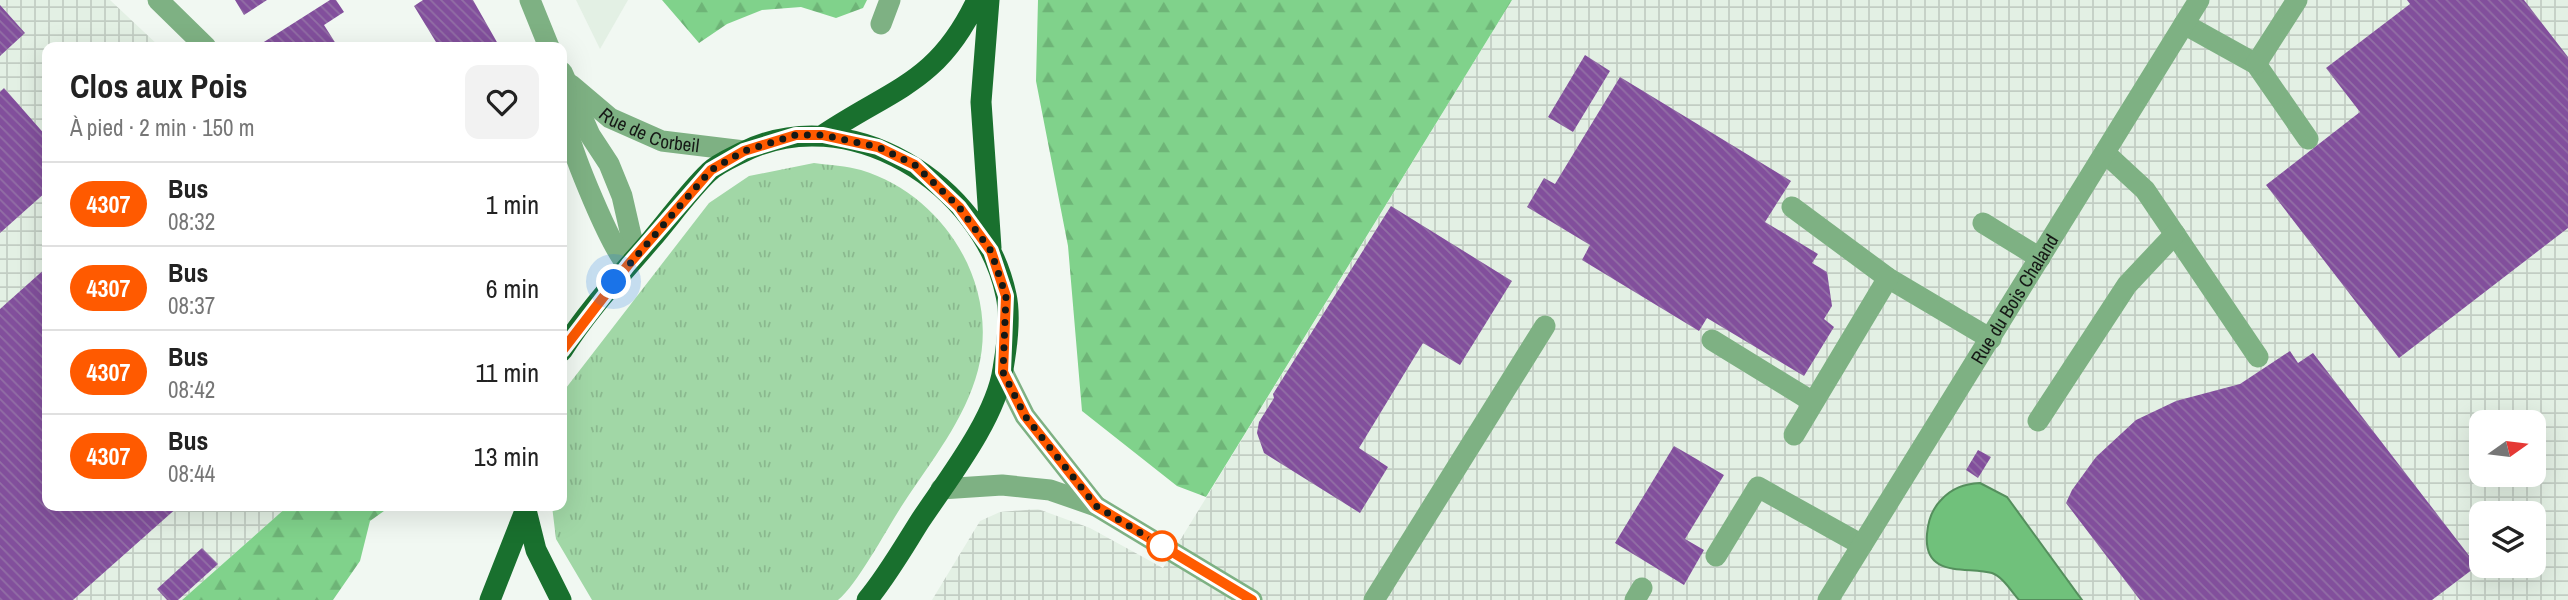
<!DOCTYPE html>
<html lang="fr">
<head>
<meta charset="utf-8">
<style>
  body { margin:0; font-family:"Archivo Narrow",sans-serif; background:#f2f2f2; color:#222; height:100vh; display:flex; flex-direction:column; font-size:26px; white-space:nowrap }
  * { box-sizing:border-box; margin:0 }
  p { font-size:23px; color:#767676 }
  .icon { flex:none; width:38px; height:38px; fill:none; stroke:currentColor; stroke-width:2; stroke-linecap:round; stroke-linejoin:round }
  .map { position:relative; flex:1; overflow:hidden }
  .panel { position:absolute; left:42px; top:42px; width:525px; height:469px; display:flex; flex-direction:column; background:#fff; border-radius:14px; box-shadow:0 7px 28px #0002 }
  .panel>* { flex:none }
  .badge { padding:0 14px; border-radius:23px; font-size:24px; line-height:46px }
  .needle { width:46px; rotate:76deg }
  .fabs { position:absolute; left:2469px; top:410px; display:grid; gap:14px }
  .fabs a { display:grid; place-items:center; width:77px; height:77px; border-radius:14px; background:#fff; box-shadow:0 7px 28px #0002; font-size:35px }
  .you { position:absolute; width:35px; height:35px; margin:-18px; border:5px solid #fff; border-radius:50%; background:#1a73e8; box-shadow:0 0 0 10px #1a73e833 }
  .map>.badge { position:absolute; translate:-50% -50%; box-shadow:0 0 0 4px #fff }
  .round { display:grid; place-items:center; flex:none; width:74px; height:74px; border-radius:14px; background:#f2f2f2 }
  .headline { display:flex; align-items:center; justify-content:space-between; height:119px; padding:0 28px }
  h1 { font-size:33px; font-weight:800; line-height:52px }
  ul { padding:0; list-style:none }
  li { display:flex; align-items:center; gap:21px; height:84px; padding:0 28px; border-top:2px solid #e0e0e0 }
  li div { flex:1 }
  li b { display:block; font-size:26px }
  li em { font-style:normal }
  li .badge { min-width:77px; font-weight:700; text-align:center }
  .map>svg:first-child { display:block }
  .built { fill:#e3f0e4 }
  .industrial { fill:url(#industrial-grid); fill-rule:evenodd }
  .grass { fill:url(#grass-tufts) }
  .forest { fill:url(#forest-firs) }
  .water { fill:#70c17b; stroke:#558f5d; stroke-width:2 }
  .building { fill:url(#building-back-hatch) }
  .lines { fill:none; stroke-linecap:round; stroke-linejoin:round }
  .minor { stroke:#7eb183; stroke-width:21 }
  .major { stroke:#19702e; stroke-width:21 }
  .line-casing { stroke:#fff; stroke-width:16 }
  .line { stroke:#ff5a00; stroke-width:10 }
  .walk { stroke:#161916; stroke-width:7; stroke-dasharray:0 12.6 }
  .stop-dot { fill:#fff; stroke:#ff5a00; stroke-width:3.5 }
  .labels { text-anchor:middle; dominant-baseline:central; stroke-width:7; stroke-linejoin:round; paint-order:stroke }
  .street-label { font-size:19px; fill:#161916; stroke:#f1f8f2 }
</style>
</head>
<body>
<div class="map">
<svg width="2568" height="600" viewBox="0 0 2568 600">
  <defs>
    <pattern id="industrial-grid" width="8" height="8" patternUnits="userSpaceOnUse" patternTransform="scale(1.75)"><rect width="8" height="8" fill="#e3f0e4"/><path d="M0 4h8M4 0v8" fill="none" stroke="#c2cdc3"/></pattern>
    <pattern id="grass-tufts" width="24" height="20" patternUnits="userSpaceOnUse" patternTransform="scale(1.75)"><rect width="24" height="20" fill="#a1d7a6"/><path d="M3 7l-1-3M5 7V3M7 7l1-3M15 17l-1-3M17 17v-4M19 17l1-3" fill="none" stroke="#8ab88e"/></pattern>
    <pattern id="forest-firs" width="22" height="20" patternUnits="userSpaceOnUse" patternTransform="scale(1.75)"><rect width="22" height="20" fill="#80d28b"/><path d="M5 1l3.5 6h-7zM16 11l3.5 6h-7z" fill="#6eb477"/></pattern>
    <pattern id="building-back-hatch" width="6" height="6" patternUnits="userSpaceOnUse" patternTransform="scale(1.75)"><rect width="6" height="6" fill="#824f9c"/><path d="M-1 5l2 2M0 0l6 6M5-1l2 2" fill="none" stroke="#926fa5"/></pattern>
  </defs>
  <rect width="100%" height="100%" fill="#f1f8f2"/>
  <!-- built -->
  <path class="built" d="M576,0H628L600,49Z"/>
  <!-- industrial -->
  <path class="industrial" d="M0,0H110L160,47H47V506H288L182,600H0Z
    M1512,0H2568V600H932L980,521L1000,512L1038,509L1090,528L1163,568ZM2482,422H2534V474H2482ZM2482,513H2534V565H2482Z"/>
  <!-- grass -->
  <path class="grass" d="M814,163C829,165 847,166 861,170C944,195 1000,285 978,370C965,420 931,461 903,504C888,527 857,585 838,600H592L556,539L552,506H562V408L566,388L709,203L749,176Z"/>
  <!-- forest -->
  <path class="forest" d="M662,0H867L863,8L836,18L801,7L762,10L727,24L699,43Z
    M1038,0H1512L1206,497L1177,486L1082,411L1068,246L1036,81Z
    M288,506H391L370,521L360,561L333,600H182Z"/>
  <!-- water -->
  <path class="water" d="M1980,483L2007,497L2082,600H2019C2011,591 2003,577 1992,573C1967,566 1923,579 1927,534C1928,522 1932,509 1941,500C1952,488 1964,484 1980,483Z"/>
  <!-- building -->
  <path class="building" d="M235,0H267L244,15Z
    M330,0H336L344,12L324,25L338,47H256Z
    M423,0H473L498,44L493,47H439L414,6Z
    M2407,0H2524L2568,57V228L2399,358L2266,185L2360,112L2326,68L2410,4Z
    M0,5L25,33L0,56Z
    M1585,55L1610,71L1573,132L1548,117Z
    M1620,77L1791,181L1765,222L1818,254L1812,263L1827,272L1832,306L1824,319L1834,327L1804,376L1707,318L1699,331L1582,260L1590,245L1527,207L1544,178L1555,184Z
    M4,88L47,137V191L0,233V92Z
    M1391,206L1512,281L1460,365L1423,343L1359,448L1388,467L1360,513L1264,453L1257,433L1259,422L1274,398L1273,394Z
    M47,267V506H179L73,600H0V309Z
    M2290,351L2298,363L2313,353L2477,566L2432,600H2140L2066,503L2072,490L2096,457L2136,420L2176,401L2240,384Z
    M1674,446L1724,475L1685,539L1704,550L1684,585L1615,543Z
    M1978,450L1991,457L1978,478L1966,470Z
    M202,548L218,564L178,600H167L157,589Z"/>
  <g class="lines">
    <!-- minor -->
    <g class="minor">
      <path d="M158,0L206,47"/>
      <path d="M530,0L549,47"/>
      <path d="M881,24L890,0"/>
      <path d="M2184,24L2256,64L2308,139"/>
      <path d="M2256,64L2297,0"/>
      <path d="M562,72L590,135L609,164L622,196L633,244L640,252"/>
      <path id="s1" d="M571,85L610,118L662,141L744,151"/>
      <path d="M566,91C566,103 564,118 567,129C574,157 610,246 628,266"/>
      <path d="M2105,153L2145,190L2258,357"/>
      <path d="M1792,207L1888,278L1991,339"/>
      <path d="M1983,223L2040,258"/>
      <path d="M1712,340L1813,402"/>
      <path d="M1003,372L1025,416L1096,506"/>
      <path d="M2038,421L2127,285L2175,234"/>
      <path d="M1794,435L1888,278"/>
      <path d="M941,489L1002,485L1050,490L1096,506L1252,600"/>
      <path d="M1716,556L1758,487L1862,545"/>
      <path d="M1374,600L1545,326"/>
      <path d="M1635,600L1642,588"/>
      <path id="s2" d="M1828,600L2199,0"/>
    </g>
    <!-- major -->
    <path class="major" d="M989,0L981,102L991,248
      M823,135C893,88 938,83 977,0
      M562,351C587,311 620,276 651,240C670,218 688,192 709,172C717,164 731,158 741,153C848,98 983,184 1006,295C1011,317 1007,346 1003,369C996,418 948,479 920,521C903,548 887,576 867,600
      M525,506L536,550L561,600
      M490,600L525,511"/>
  </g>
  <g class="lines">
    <defs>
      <path id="line" d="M562,351L628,265L711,170L744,151L796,135H823L878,147L915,165L959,207L991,251L1006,296L1003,372L1025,416L1096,506L1252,600"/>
    </defs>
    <!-- line casing -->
    <use href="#line" class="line-casing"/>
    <!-- line -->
    <use href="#line" class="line"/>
    <!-- walk -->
    <path class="walk" d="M614,282L711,170L744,151L796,135H823L878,147L915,165L959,207L991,251L1006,296L1003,372L1025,416L1096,506L1162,546"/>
  </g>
  <!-- markers -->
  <circle class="stop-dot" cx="1162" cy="546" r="14"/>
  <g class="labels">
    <!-- street labels -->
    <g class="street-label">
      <text stroke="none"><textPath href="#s1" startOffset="93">Rue de Corbeil</textPath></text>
      <text stroke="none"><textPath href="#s2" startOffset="354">Rue du Bois Chaland</textPath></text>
    </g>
  </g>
</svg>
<div class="fabs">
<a><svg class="needle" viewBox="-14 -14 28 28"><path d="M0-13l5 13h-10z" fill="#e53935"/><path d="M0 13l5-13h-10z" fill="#767676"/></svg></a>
<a><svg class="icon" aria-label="layers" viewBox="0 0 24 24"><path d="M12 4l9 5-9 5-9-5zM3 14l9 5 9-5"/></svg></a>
</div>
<div class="you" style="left:614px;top:282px"></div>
<section class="panel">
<div class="headline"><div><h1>Clos aux Pois</h1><p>À pied · 2 min · 150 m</p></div><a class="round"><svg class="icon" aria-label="heart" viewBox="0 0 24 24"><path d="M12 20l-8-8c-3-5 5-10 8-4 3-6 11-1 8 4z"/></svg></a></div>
<ul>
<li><span class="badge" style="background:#ff5a00;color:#fff">4307</span><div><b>Bus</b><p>08:32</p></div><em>1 min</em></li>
<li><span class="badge" style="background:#ff5a00;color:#fff">4307</span><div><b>Bus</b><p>08:37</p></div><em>6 min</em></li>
<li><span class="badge" style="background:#ff5a00;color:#fff">4307</span><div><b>Bus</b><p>08:42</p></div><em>11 min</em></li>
<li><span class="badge" style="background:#ff5a00;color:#fff">4307</span><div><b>Bus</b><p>08:44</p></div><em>13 min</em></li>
</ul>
</section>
</div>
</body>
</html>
